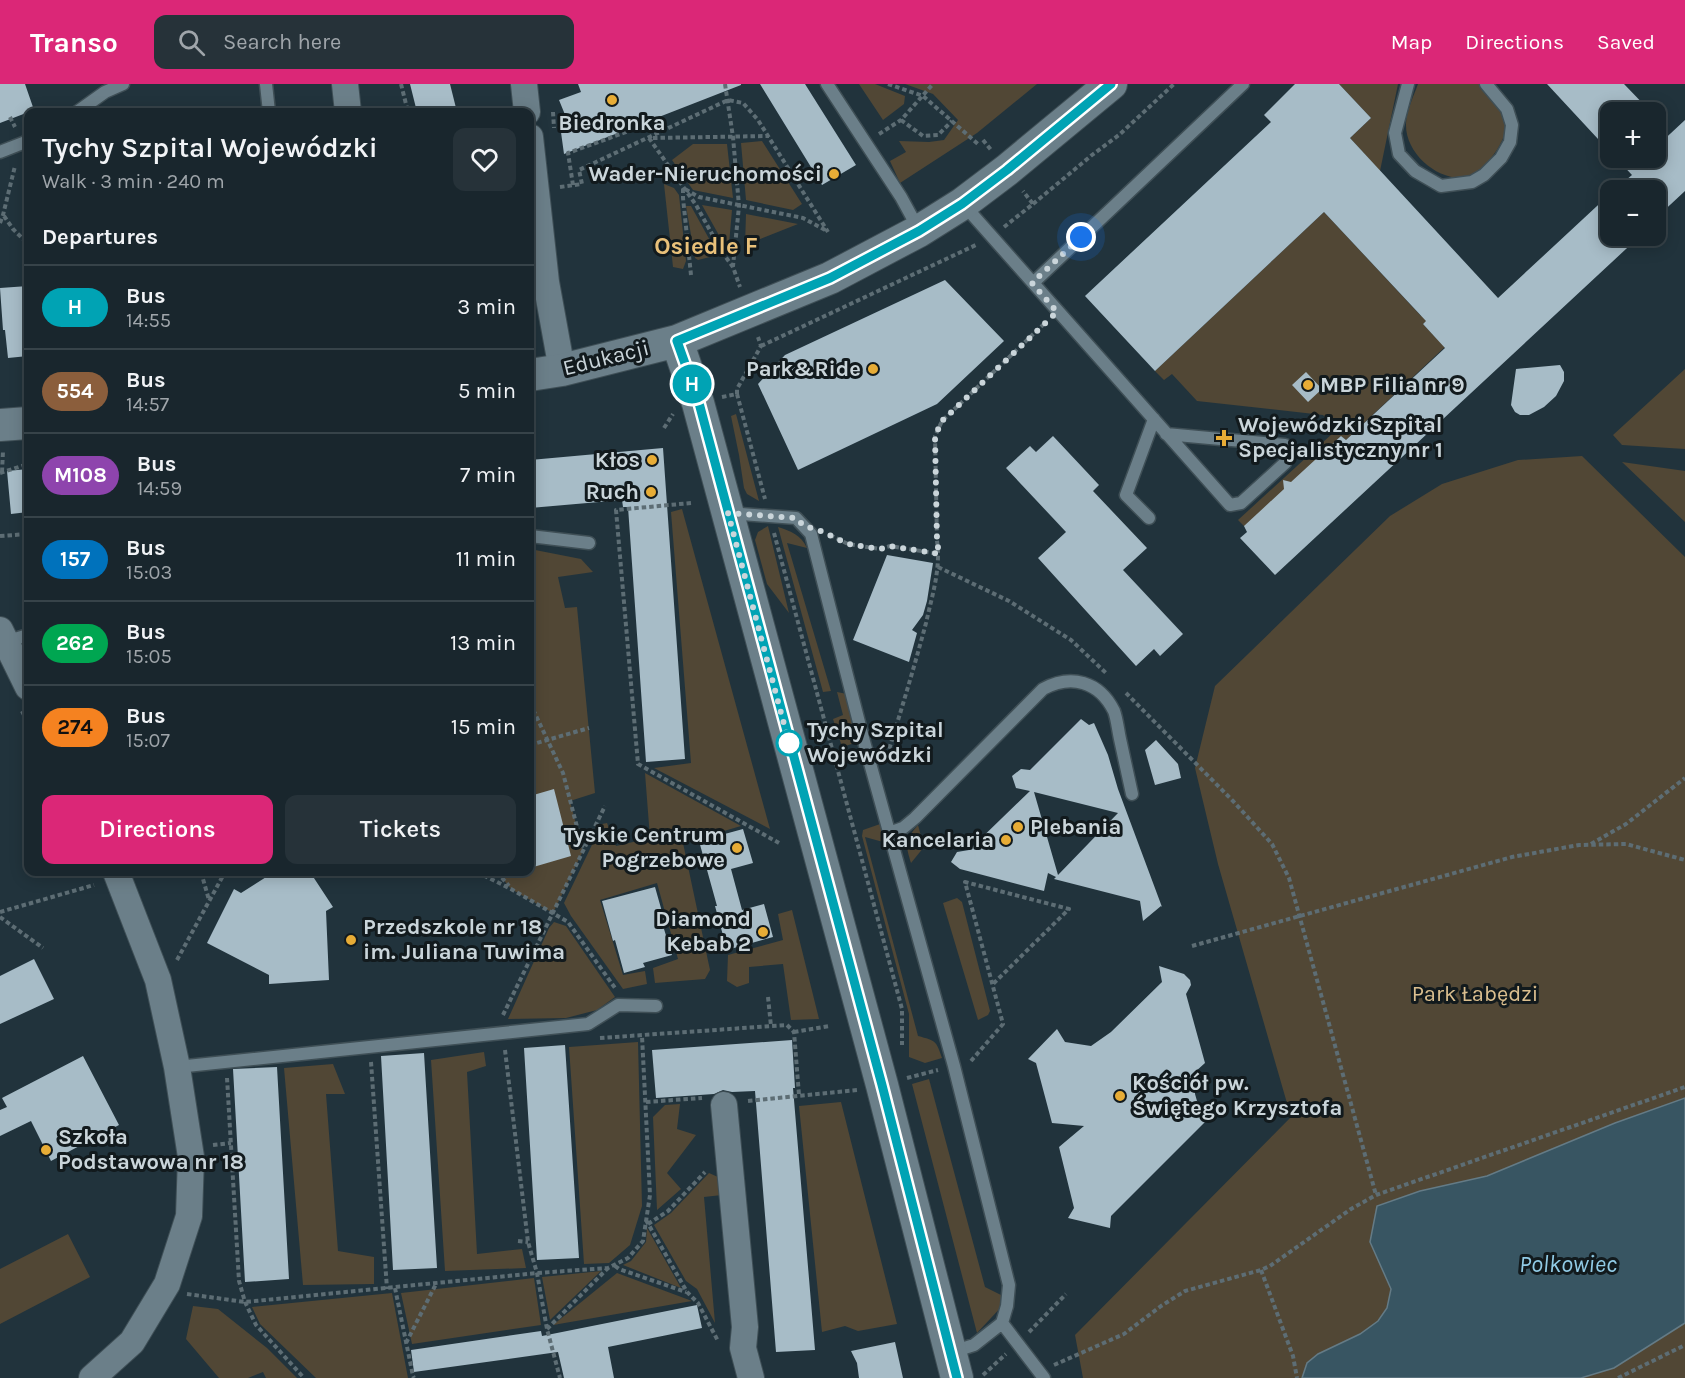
<!DOCTYPE html>
<html lang="en">
<head>
<meta charset="utf-8">
<style>
  body { margin:0; font-family:Karla,sans-serif; background:#263239; color:#f1f3f6; height:100vh; display:flex; flex-direction:column; font-size:22px; white-space:nowrap }
  * { box-sizing:border-box; margin:0 }
  p { font-size:20px; color:#9fa5aa }
  .icon { flex:none; width:33px; height:33px; fill:none; stroke:currentColor; stroke-width:2; stroke-linecap:round; stroke-linejoin:round }
  .map { position:relative; flex:1; overflow:hidden }
  .panel { position:absolute; left:24px; top:24px; width:510px; height:768px; display:flex; flex-direction:column; background:#19262d; border-radius:12px; box-shadow:0 3px 15px #0003,0 0 0 2px #374349 }
  .panel>* { flex:none }
  .badge { padding:0 12px; border-radius:20px; font-size:21px; line-height:39px }
  .fabs { position:absolute; left:1600px; top:18px; display:grid; gap:12px }
  .fabs a { display:grid; place-items:center; width:66px; height:66px; border-radius:12px; background:#19262d; box-shadow:0 3px 15px #0003,0 0 0 2px #374349; font-size:30px }
  .you { position:absolute; width:30px; height:30px; margin:-15px; border:4px solid #fff; border-radius:50%; background:#1a73e8; box-shadow:0 0 0 9px #1a73e833 }
  .map>.badge { position:absolute; translate:-50% -50%; box-shadow:0 0 0 3px #fff }
  h2 { padding:0 18px; font-size:22px; line-height:54px }
  .round { display:grid; place-items:center; flex:none; width:63px; height:63px; border-radius:12px; background:#263239 }
  .overview { display:flex; align-items:center; justify-content:space-between; height:102px; padding:0 18px }
  h1 { font-size:28px; font-weight:600; line-height:45px }
  .button { display:flex; gap:12px; margin-top:auto; padding:12px 18px }
  .button a { flex:1; height:69px; border-radius:12px; background:#db2777; color:#fff; font-size:24px; font-weight:600; line-height:69px; text-align:center }
  .button a+a { background:#263239; color:#f1f3f6 }
  ul { padding:0; list-style:none }
  li { display:flex; align-items:center; gap:18px; height:84px; padding:0 18px; border-top:2px solid #374349 }
  li div { flex:1 }
  li b { display:block; font-size:22px }
  li em { font-style:normal }
  li .badge { min-width:66px; font-weight:700; text-align:center }
  header { display:flex; align-items:center; gap:36px; box-sizing:border-box; height:84px; padding:0 30px; background:#db2777; color:#fff }
  header strong { font-size:28px }
  nav { display:flex; gap:33px; margin-inline-start:auto; font-size:21px }
  .search { width:420px; height:54px; background:#263239; display:flex; align-items:center; gap:15px; box-sizing:border-box; padding:0 21px; border-radius:12px; color:#9fa5aa; font-size:22px }
  .map>svg:first-child { display:block }
  .green { fill:#514735 }
  .water { fill:#385562; stroke:#647b86; stroke-width:1.5 }
  .building { fill:#a7bcc7; fill-rule:evenodd }
  .lines { fill:none; stroke-linecap:round; stroke-linejoin:round }
  .service-casing { stroke:#3f4f56; stroke-width:15 }
  .minor-casing { stroke:#3f4f56; stroke-width:28 }
  .tertiary-casing { stroke:#3f4f56; stroke-width:34 }
  .path { stroke:#5d6d74; stroke-width:4; stroke-dasharray:4.5 3; stroke-linecap:butt }
  .service { stroke:#6b7f89; stroke-width:12 }
  .minor { stroke:#6b7f89; stroke-width:26 }
  .tertiary { stroke:#6b7f89; stroke-width:32 }
  .line-casing { stroke:#fff; stroke-width:14 }
  .line { stroke:#00a3b4; stroke-width:9 }
  .walk { stroke:#cad5da; stroke-width:6; stroke-dasharray:0 10.8 }
  .poi-dot { fill:#e7ac36; stroke:#121a1d; stroke-width:2 }
  .stop-dot { fill:#fff; stroke:#00a3b4; stroke-width:3 }
  .labels { text-anchor:middle; dominant-baseline:central; stroke-width:6; stroke-linejoin:round; paint-order:stroke }
  .poi-label { font-size:22px; font-weight:bold; fill:#cad5da; stroke:#121a1d; text-anchor:end }
  .street-label { font-size:22px; fill:#cad5da; stroke:#121a1d }
  .stop-label { font-size:22px; font-weight:bold; fill:#cad5da; stroke:#121a1d; text-anchor:start }
  .park-label { font-size:22px; fill:#dbbf8f; stroke:#121a1d }
  .neighbourhood-label { font-size:24px; font-weight:bold; fill:#e9c17a; stroke:#121a1d }
  .water-label { font-size:24px; font-style:italic; fill:#91cbe6; stroke:#121a1d }
</style>
</head>
<body>
<header>
<strong>Transo</strong>
<div class="search"><svg class="icon" aria-label="search" viewBox="0 0 24 24"><circle cx="10" cy="10" r="6"/><path d="M15 15l6 6"/></svg>Search here</div>
<nav><a>Map</a><a>Directions</a><a>Saved</a></nav>
</header>
<div class="map">
<svg width="1685" height="1294" viewBox="0 0 1685 1294">
  <rect width="100%" height="100%" fill="#21333c"/>
  <!-- green -->
  <path class="green" d="M859,0H875L905,12L904,20L883,36Z
    M905,0H1037L977,49L900,99L890,77L906,68L899,57L929,58L944,56L958,36L933,10Z
    M1339,0H1398L1380,87L1350,54L1371,34Z
    M1418,0H1479C1488,10 1503,23 1506,36C1510,55 1481,94 1462,94C1435,95 1405,68 1406,40C1406,28 1414,11 1418,0Z
    M762,57L802,120L793,126L746,116L741,59Z
    M693,60H727L733,114L693,106L672,76Z
    M664,100L674,104L679,111L686,177L683,185L673,183Z
    M702,121L732,126L729,160L725,162Z
    M686,122H691L718,171L698,176L695,174Z
    M1324,128L1421,232L1434,230L1423,240L1437,255L1448,260L1346,356L1341,352L1255,447L1244,442L1238,436L1333,349L1332,341L1323,331L1197,317L1172,290L1164,296L1155,287Z
    M746,130L798,140L745,161Z
    M1685,285V365L1622,361L1613,351Z
    M736,330L759,417L747,410L744,404L739,371L731,332Z
    M1582,372L1685,473V1294H1083L1075,1251L1291,1033L1218,780L1195,684L1215,602L1390,432L1442,400L1518,376Z
    M1622,378L1685,387V438Z
    M682,425L770,745L654,684L691,679L671,428Z
    M768,442L789,529L767,500L755,456L758,448Z
    M778,443C791,447 801,451 807,464L787,459L831,607L823,608Z
    M530,465L581,475L593,488L558,493L565,524L577,523L595,709L570,717L583,767L553,829L511,805L497,788H530Z
    M837,608L847,610L858,658L842,663L833,635L843,631Z
    M645,689L741,742L683,759L710,886L705,895L655,899L653,884L678,875L657,799L600,816L623,891L645,887L647,900L623,905L571,832L564,819L602,740L607,739L616,762L650,754Z
    M883,739L888,757L883,758L865,753L918,952C936,957 936,956 942,974L925,979L909,973V930L862,752L863,746Z
    M918,741L924,763L911,779C905,760 905,756 918,741Z
    M957,814L962,818L990,927L988,931L978,936L943,819Z
    M792,826L819,935L791,936L783,880L749,883V899L737,903L727,897L728,871L783,856L778,830Z
    M554,838L566,842L615,913L597,926L566,934L508,935L549,844Z
    M638,958L642,1122L630,1161L609,1179L584,1180L569,963Z
    M484,968L486,982L467,988L477,1170L522,1165L526,1184L445,1187L431,976Z
    M333,980L345,1010H326L338,1167L374,1173V1200L303,1201L284,984Z
    M929,995L985,1203L1005,1213L1004,1220L977,1249L912,1000Z
    M841,1018L897,1240L858,1247L845,1242L822,1248L799,1022Z
    M680,1020L677,1045L696,1051L667,1089L681,1105L657,1126L653,1033L665,1021Z
    M709,1089L718,1093L722,1111L704,1113L715,1239L697,1205L686,1197L654,1141L671,1129Z
    M647,1144L681,1204L623,1181L631,1177L646,1158Z
    M68,1150L90,1193L0,1240V1185Z
    M601,1187L550,1236L542,1193Z
    M617,1189L692,1217L553,1241Z
    M534,1194L541,1241L412,1260L401,1209Z
    M392,1209L408,1294H316L260,1240L252,1223Z
    M193,1222L218,1225L267,1264L297,1294H266L263,1288L248,1294H219L186,1255Z"/>
  <!-- water -->
  <path class="water" d="M1685,1014V1239L1614,1284L1581,1294H1302L1307,1279L1318,1270L1360,1250L1378,1237L1387,1224L1391,1205L1370,1158L1377,1122L1420,1107L1487,1092L1615,1039Z"/>
  <!-- building -->
  <path class="building" d="M0,0H25L34,26L0,39Z
    M410,0H450L457,28H417Z
    M578,0H741V1L564,70L560,41L568,38L559,16L581,8Z
    M760,0H805L856,81L822,101Z
    M1295,0H1339L1371,34L1350,54L1498,214L1611,109V152H1640L1275,491L1240,454L1247,448L1244,442L1284,405L1283,396L1291,398L1341,352L1346,356L1445,264L1423,240L1426,237L1324,128L1155,287L1085,212L1271,38L1264,31Z
    M1547,0H1624L1651,28H1611V69Z
    M1685,36V107L1656,134V106H1614L1632,91L1616,74H1656V63Z
    M945,196L1004,257L937,320L798,386L758,300L785,271Z
    M28,202V272L8,274L5,246H3L0,204Z
    M1560,281L1564,288V297L1556,312L1544,323L1529,331H1520L1515,328L1511,321L1516,285Z
    M1306,288L1322,305L1308,318L1292,301Z
    M1053,352L1099,401L1093,407L1147,464L1123,486L1183,550L1160,572L1154,565L1136,582L1038,474L1066,448L1006,384L1030,362L1036,368Z
    M663,364L685,675L646,678L628,423H623L622,416L530,424V376Z
    M28,385V428L11,430L7,387Z
    M887,471L933,479L927,517L923,531L912,546L917,549L909,578L853,556Z
    M1081,635L1089,641L1094,639L1108,671L1118,705L1162,823L1161,822L1143,837L1140,817L1054,795L1056,793L1048,789L1044,807L960,785L951,778L957,768L969,766L1030,707L1016,704L1012,692L1021,685L1030,686ZM1034,708L1118,729L1058,791Z
    M1156,656L1178,680L1181,694L1155,701L1145,666Z
    M554,705L571,772L530,784V712Z
    M743,745L753,779L731,785L742,826L764,820L773,853L727,866L715,822H717L699,757Z
    M274,788H310L333,823L326,827L329,896L269,900V891L207,859L234,805L241,809Z
    M655,803L666,842L664,845L672,871L643,879L645,883L624,889L615,856L613,857L602,817Z
    M34,875L54,915L0,940V892Z
    M1159,882L1184,890L1190,896L1191,901L1186,910L1205,979L1195,988V1010L1197,1017L1211,1032L1111,1132L1110,1144L1068,1134L1074,1124L1059,1063L1084,1042L1052,1039L1036,979L1028,975L1057,945L1065,958L1091,962L1111,948L1162,898Z
    M792,956L795,1004H793L815,1266L776,1268L755,1007L732,1008L723,1006L714,1010L656,1014L652,966Z
    M565,961L579,1174L537,1176L524,964Z
    M424,969L437,1184L393,1186L381,972Z
    M83,972L119,1041L51,1077L31,1037L0,1052V1026L7,1023L2,1014Z
    M277,983L289,1195L245,1198L233,985Z
    M697,1221L702,1244L608,1263L614,1294H564L558,1268L414,1288L411,1266L541,1247L542,1252Z
    M895,1258L903,1294H859L857,1279L851,1267Z"/>
  <g class="lines">
    <defs>
      <path id="service" d="M266,0L269,28
        M827,0L901,113L919,146
        M1408,0L1395,49L1399,70L1415,87L1441,102L1472,98L1484,91L1501,74L1510,58L1512,41L1507,25L1486,0
        M77,28L105,8L123,0
        M0,68L28,57
        M963,120L1230,421L1241,419L1285,379L1289,367L1285,361L1166,350
        M1033,199L1243,0
        M728,429L796,434L811,450L863,654L954,982L1009,1201L1007,1222L1002,1239L974,1261L952,1268
        M1149,434L1126,411L1154,335
        M530,452L589,459
        M5,558L28,551
        M889,749L903,744L915,734L1043,605C1071,590 1099,597 1114,627C1117,635 1118,646 1120,655C1124,673 1128,692 1132,710
        M177,983L588,940L618,921L656,922
        M1002,1239L1044,1294"/>
      <path id="minor" d="M345,0L348,28
        M524,0L527,28
        M530,53L546,198L562,286
        M0,546L28,603
        M724,1021L745,1243L743,1264L751,1294
        M92,1294L132,1258L167,1200L189,1132L191,1073L177,983L158,896L116,788"/>
      <path id="tertiary" d="M677,257L698,319L882,1001L957,1294
        M530,291L562,286L677,257L830,194L919,147L962,120L1007,86L1111,0
        M0,341L28,339"/>
    </defs>
    <!-- service casing -->
    <use href="#service" class="service-casing"/>
    <!-- minor casing -->
    <use href="#minor" class="minor-casing"/>
    <!-- tertiary casing -->
    <use href="#tertiary" class="tertiary-casing"/>
    <!-- path -->
    <path class="path" d="M401,0L408,28
      M725,0L733,53L739,122L733,182
      M888,0L923,12L978,60
      M553,28L554,44
      M10,33L15,43
      M901,36L923,52L938,51L952,37
      M879,50L901,36L933,0
      M649,54L696,121L722,168L733,183L740,203
      M653,54L769,52
      M983,56L991,66
      M573,101L568,69L651,39
      M560,103L582,100L579,86L728,16L743,19L758,36L828,148
      M1033,120L1092,71L1119,51L1174,0
      M4,132L13,145L28,160
      M0,139L3,131L15,82
      M1004,143L1033,120L1023,107
      M691,191L683,114V104L699,113L803,134L827,147
      M761,262L978,160
      M737,310L765,415
      M722,313L737,310V305L761,262L758,253
      M664,344L673,330
      M2,388L3,367
      M0,389L28,380
      M691,419L616,426L638,680L779,759
      M774,449L902,925V961
      M830,451L848,460L880,465L890,462L939,470
      M0,452L28,450
      M938,483L1009,517L1071,556L1106,589
      M1126,609L1233,717L1272,760L1289,794L1376,1111
      M530,619L563,689L583,766
      M22,627L28,639
      M530,661L589,644
      M887,672C901,627 914,584 926,539C932,512 941,485 937,457L935,352L942,337L1046,238
      M1591,760L1626,740L1685,694
      M201,788L209,816
      M477,788L511,805L568,838L615,904
      M497,788L509,802
      M0,828L94,801
      M0,833L43,864
      M1192,862L1512,773L1579,761L1626,760L1685,776
      M177,876L225,788
      M768,913L771,942
      M503,931L605,722
      M794,948L830,942
      M600,954L787,941L794,948L799,1011
      M505,966L528,1158L537,1189L547,1245L560,1294
      M971,977L1003,940L965,798L1069,825L992,901
      M371,978L387,1205
      M227,994L239,1197L245,1218L256,1241L304,1294
      M907,994L938,986
      M748,1017L857,1006
      M646,1018L702,1014
      M213,1061L231,1059
      M646,1136L687,1208L698,1219L718,1257
      M648,1140L668,1127L705,1088
      M518,1157L528,1158
      M615,1182L619,1185L686,1208
      M1261,1186L1293,1272L1297,1294
      M395,1204L413,1292L414,1294
      M187,1210L245,1218L537,1189L608,1184L628,1174L643,1157L650,1111L642,952
      M547,1245L608,1184
      M1029,1248L1066,1210
      M406,1259L436,1200
      M1054,1281L1124,1250L1161,1222L1185,1207L1261,1186L1270,1182L1351,1125L1376,1111L1685,1003
      M983,1291L1006,1270
      M1618,1294L1685,1261"/>
    <!-- service -->
    <use href="#service" class="service"/>
    <!-- minor -->
    <use href="#minor" class="minor"/>
    <!-- tertiary -->
    <use href="#tertiary" class="tertiary"/>
  </g>
  <g class="lines">
    <defs>
      <path id="line" d="M957,1294L882,1001L699,319L677,257L830,194L919,147L962,120L1007,86L1111,0"/>
    </defs>
    <!-- line casing -->
    <use href="#line" class="line-casing"/>
    <!-- line -->
    <use href="#line" class="line"/>
    <!-- walk -->
    <path class="walk" d="M789,659L728,429L796,434L804,442L821,447L848,460L880,465L890,462L939,470L937,457L935,352L942,337L1057,228L1032,199L1081,153"/>
  </g>
  <!-- markers -->
  <g class="poi-dot">
    <circle cx="612" cy="16" r="6"/>
    <circle cx="834" cy="90" r="6"/>
    <circle cx="873" cy="285" r="6"/>
    <circle cx="1308" cy="301" r="6"/>
    <path d="M1221 345h6v6h6v6h-6v6h-6v-6h-6v-6h6z"/>
    <circle cx="652" cy="376" r="6"/>
    <circle cx="651" cy="408" r="6"/>
    <circle cx="1018" cy="743" r="6"/>
    <circle cx="1006" cy="756" r="6"/>
    <circle cx="737" cy="764" r="6"/>
    <circle cx="763" cy="848" r="6"/>
    <circle cx="351" cy="856" r="6"/>
    <circle cx="1120" cy="1012" r="6"/>
    <circle cx="46" cy="1066" r="6"/>
  </g>
  <circle class="stop-dot" cx="789" cy="659" r="12"/>
  <g class="labels">
    <!-- poi labels -->
    <g class="poi-label">
      <text x="612" y="39" text-anchor="middle">Biedronka</text>
      <text x="822" y="90">Wader-Nieruchomości</text>
      <text x="861" y="285">Park&amp;Ride</text>
      <text x="1320" y="301" text-anchor="start">MBP Filia nr 9</text>
      <text x="1238" y="341" text-anchor="start">Wojewódzki Szpital<tspan x="1238" dy="25">Specjalistyczny nr 1</tspan></text>
      <text x="640" y="376">Kłos</text>
      <text x="639" y="408">Ruch</text>
      <text x="1030" y="743" text-anchor="start">Plebania</text>
      <text x="725" y="751">Tyskie Centrum<tspan x="725" dy="25">Pogrzebowe</tspan></text>
      <text x="994" y="756">Kancelaria</text>
      <text x="751" y="835">Diamond<tspan x="751" dy="25">Kebab 2</tspan></text>
      <text x="363" y="843" text-anchor="start">Przedszkole nr 18<tspan x="363" dy="25">im. Juliana Tuwima</tspan></text>
      <text x="1132" y="999" text-anchor="start">Kościół pw.<tspan x="1132" dy="25">Świętego Krzysztofa</tspan></text>
      <text x="58" y="1053" text-anchor="start">Szkoła<tspan x="58" dy="25">Podstawowa nr 18</tspan></text>
    </g>
    <!-- street labels -->
    <g class="street-label">
      <text transform="translate(606 274) rotate(-14)">Edukacji</text>
    </g>
    <!-- stop labels -->
    <g class="stop-label">
      <text x="807" y="646">Tychy Szpital<tspan x="807" dy="25">Wojewódzki</tspan></text>
    </g>
    <!-- park labels -->
    <g class="park-label">
      <text x="1475" y="910">Park Łabędzi</text>
    </g>
    <!-- neighbourhood labels -->
    <g class="neighbourhood-label">
      <text x="706" y="162">Osiedle F</text>
    </g>
    <!-- water labels -->
    <g class="water-label">
      <text x="1568" y="1180">Polkowiec</text>
    </g>
  </g>
</svg>
<div class="fabs">
<a>+</a>
<a>−</a>
</div>
<div class="you" style="left:1081px;top:153px"></div>
<b class="badge" style="left:692px;top:300px;background:#00a3b4;color:#fff">H</b>
<section class="panel">
<div class="overview"><div><h1>Tychy Szpital Wojewódzki</h1><p>Walk · 3 min · 240 m</p></div><a class="round"><svg class="icon" aria-label="heart" viewBox="0 0 24 24"><path d="M12 20l-8-8c-3-5 5-10 8-4 3-6 11-1 8 4z"/></svg></a></div>
<h2>Departures</h2>
<ul>
<li><span class="badge" style="background:#00a3b4;color:#fff">H</span><div><b>Bus</b><p>14:55</p></div><em>3 min</em></li>
<li><span class="badge" style="background:#8b5e3c;color:#fff">554</span><div><b>Bus</b><p>14:57</p></div><em>5 min</em></li>
<li><span class="badge" style="background:#8e44ad;color:#fff">M108</span><div><b>Bus</b><p>14:59</p></div><em>7 min</em></li>
<li><span class="badge" style="background:#0072bc;color:#fff">157</span><div><b>Bus</b><p>15:03</p></div><em>11 min</em></li>
<li><span class="badge" style="background:#00a651;color:#fff">262</span><div><b>Bus</b><p>15:05</p></div><em>13 min</em></li>
<li><span class="badge" style="background:#f58220;color:#111">274</span><div><b>Bus</b><p>15:07</p></div><em>15 min</em></li>
</ul>
<div class="button"><a>Directions</a><a>Tickets</a></div>
</section>
</div>
</body>
</html>
